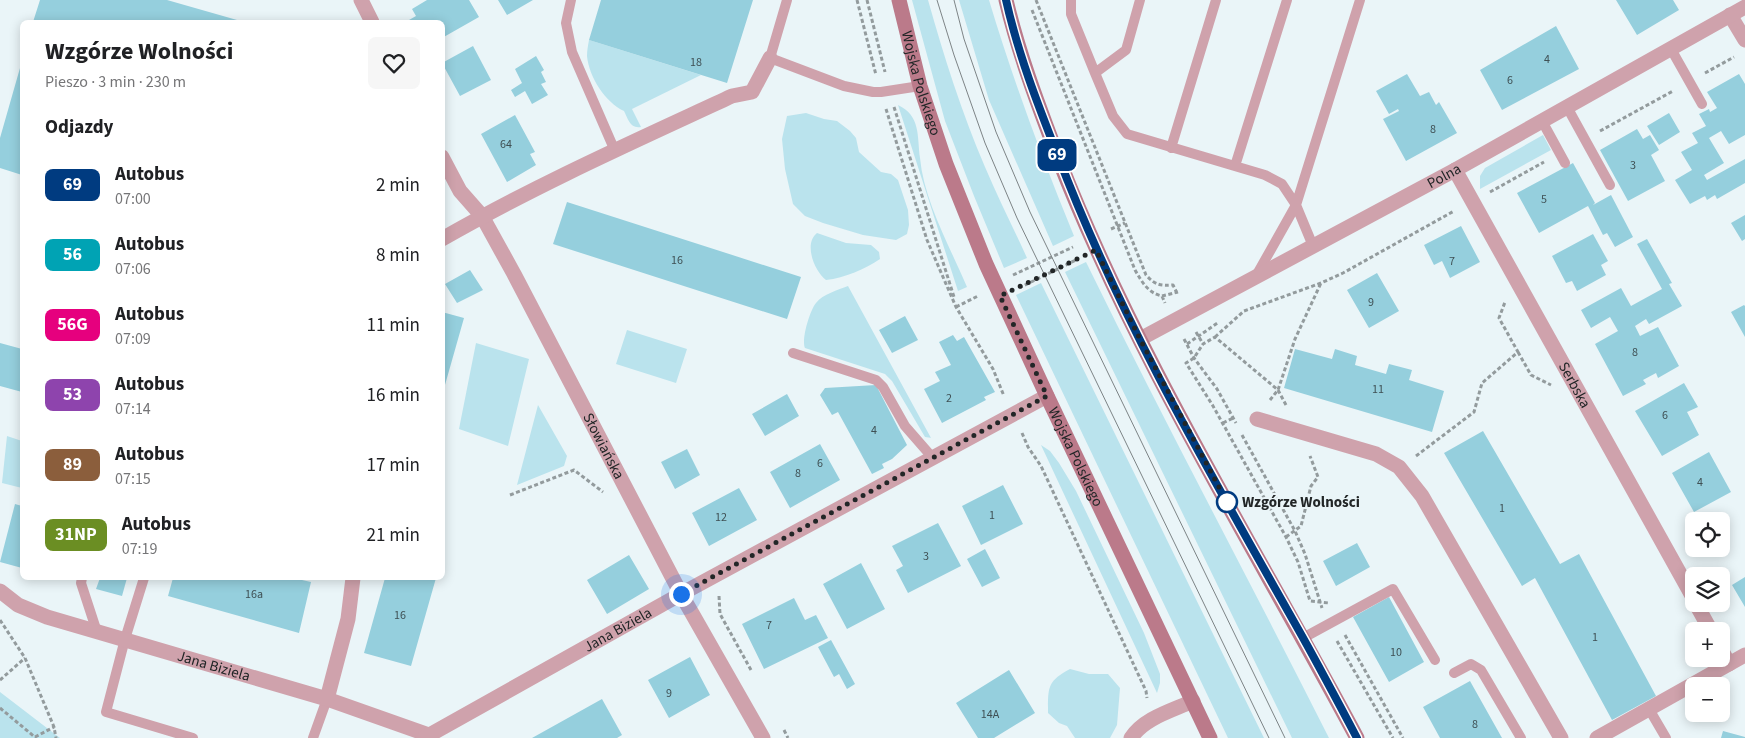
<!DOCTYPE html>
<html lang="pl">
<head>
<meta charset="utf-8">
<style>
  body { margin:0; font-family:"Source Sans 3",sans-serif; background:#f6f6f6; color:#202124; height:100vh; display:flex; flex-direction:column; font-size:19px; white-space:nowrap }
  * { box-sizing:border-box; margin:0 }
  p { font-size:16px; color:#757577 }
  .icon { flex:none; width:28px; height:28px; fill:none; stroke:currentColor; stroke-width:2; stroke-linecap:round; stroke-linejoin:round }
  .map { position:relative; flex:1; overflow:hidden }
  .sheet { position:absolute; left:20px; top:20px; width:425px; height:560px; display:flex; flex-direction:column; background:#fff; border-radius:8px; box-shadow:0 2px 12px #0003 }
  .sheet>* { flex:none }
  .badge { padding:0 10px; border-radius:8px; font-size:18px; line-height:32px }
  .fabs { position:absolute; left:1685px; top:512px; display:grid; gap:10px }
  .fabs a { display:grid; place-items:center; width:45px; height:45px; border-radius:8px; background:#fff; box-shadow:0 2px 12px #0003; font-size:25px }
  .you { position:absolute; width:25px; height:25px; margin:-12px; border:4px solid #fff; border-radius:50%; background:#1a73e8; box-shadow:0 0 0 8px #1a73e833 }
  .map>.badge { position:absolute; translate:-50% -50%; box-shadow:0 0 0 2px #fff }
  h2 { padding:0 25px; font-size:19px; line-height:45px }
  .round { display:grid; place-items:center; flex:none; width:52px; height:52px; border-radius:8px; background:#f6f6f6 }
  .headline { display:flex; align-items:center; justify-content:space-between; height:85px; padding:0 25px }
  h1 { font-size:24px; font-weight:700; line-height:38px }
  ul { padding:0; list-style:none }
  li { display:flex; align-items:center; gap:15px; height:70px; padding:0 25px }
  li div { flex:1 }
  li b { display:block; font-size:19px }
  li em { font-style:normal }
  li .badge { min-width:55px; font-weight:700; text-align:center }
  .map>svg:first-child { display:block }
  .green { fill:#bae3ed }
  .building { fill:#95cfdd }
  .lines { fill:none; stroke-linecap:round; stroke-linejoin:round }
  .path { stroke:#939b9d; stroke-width:3; stroke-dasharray:4 2.5; stroke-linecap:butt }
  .lane { stroke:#cfa2ac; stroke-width:10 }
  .street { stroke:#cfa2ac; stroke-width:15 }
  .secondary { stroke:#bb7a8a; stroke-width:15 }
  .tram { stroke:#7d8486; stroke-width:1 }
  .line-casing { stroke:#fff; stroke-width:11 }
  .line { stroke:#003b80; stroke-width:8 }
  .walk { stroke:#222627; stroke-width:5; stroke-dasharray:0 9 }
  .stop-dot { fill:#fff; stroke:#003b80; stroke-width:2.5 }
  .labels { text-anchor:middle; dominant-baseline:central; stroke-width:4; stroke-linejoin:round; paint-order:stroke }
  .number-label { font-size:12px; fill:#3f5054 }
  .street-label { font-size:15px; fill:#222627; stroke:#eaf5f8 }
  .stop-label { font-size:15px; font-weight:bold; fill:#222627; stroke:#eaf5f8; text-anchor:start }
</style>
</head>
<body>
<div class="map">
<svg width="1745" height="738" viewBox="0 0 1745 738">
  <rect width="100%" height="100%" fill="#eaf5f8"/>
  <!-- green -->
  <path class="green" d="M912,0H928C944,57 962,113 985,167C998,198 1013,227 1027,258L1004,268L974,196L945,121Z
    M959,0H989C1013,80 1042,158 1074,236L1053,246L989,100Z
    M589,40L701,75L632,109L641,127C630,129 628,119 624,111C605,102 589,77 587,56C587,51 588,45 589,40Z
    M898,105C921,116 917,136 920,158C924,201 950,247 967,287L958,291Z
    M806,113L824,119L837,121L850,131L856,138L859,152L881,172L891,174L898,180L908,210L909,225L907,234L896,240L863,235L823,223L805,216L793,204L785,169L782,139L787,116Z
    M1543,135L1551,150L1480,189V176L1485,168Z
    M817,233L846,243L871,245L879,252L880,259C865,269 845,278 826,280C815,272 803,244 817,233Z
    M1086,262C1164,422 1249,579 1329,738H1292L1065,272Z
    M1041,283L1264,738H1228L1016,295Z
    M848,286L931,438H932L925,437L892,381L885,374L805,348C801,340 810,310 816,303C823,294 838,290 848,286Z
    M627,330L687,349L676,383L616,364Z
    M476,343L529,359L508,446L459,429Z
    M538,405L567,456L564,466L517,485Z
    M7,436L22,441V488L2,483Z
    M1041,445L1050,451L1059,463L1076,491L1144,633L1160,674V683L1157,693Z
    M1070,669L1089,674H1108L1120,688L1117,725L1110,738H1075L1067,726L1059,723L1048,713C1048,688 1047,681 1070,669Z
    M0,692L60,738H0Z"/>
  <!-- building -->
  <path class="building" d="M40,0H167L244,22H33Z
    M427,0H469L479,17L442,38V22H411L409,20L416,16L412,9Z
    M498,0H533L507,15Z
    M601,0H753L727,83L589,40Z
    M1616,0H1673L1679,10L1637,35Z
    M1556,26L1579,69L1502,110L1480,70Z
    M473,46L491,80L460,96L442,63Z
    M536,56L544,70L541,72L546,82L541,84L548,95L532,104L525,91L515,97L511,90L522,83L515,69Z
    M22,61V175L0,168V138Z
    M1407,74L1420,96L1429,92L1436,105L1439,102L1457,133L1406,161L1383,119L1399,111L1398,109L1389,114L1376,91Z
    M1739,74L1745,84V135L1729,144L1721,131L1709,138L1724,163L1704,175L1707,180L1745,159V183L1717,199L1715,195L1707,200L1705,196L1690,204L1675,180L1692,170L1681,152L1698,143L1692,133L1706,126L1699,114L1709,109L1710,112L1717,108L1707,92Z
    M1669,113L1680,132L1659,145L1647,126Z
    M515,115L535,152L530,154L536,165L507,182L481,134Z
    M1637,129L1643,139L1650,135L1659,150L1651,155L1665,181L1628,201L1600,150Z
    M1573,163L1595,203L1593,205L1611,195L1633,237L1615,247L1607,233L1603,235L1588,206L1539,233L1517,193Z
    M567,202L801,277L787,319L553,244Z
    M1745,215V239L1742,241L1731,223Z
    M1461,226L1480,262L1450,278L1442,261L1434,265L1424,245Z
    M1593,234L1608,261L1601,265L1606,275L1577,291L1572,281L1566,283L1552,256Z
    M1647,239L1672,283L1669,284L1682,306L1649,324L1646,319L1635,326L1640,336L1658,327L1679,366L1658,378L1656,373L1643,380L1646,384L1623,396L1595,344L1618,331L1610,317L1591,328L1581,310L1621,288L1631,306L1662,289L1637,244Z
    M470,270L483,290L457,303L445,284Z
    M1377,273L1399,311L1369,328L1347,290Z
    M1744,305L1745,306V337L1731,312Z
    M442,312L464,318L443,392H442Z
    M905,316L918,340L892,353L879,330Z
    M953,335L957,341L964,337L995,392L984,397L986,400L942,423L924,389L940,381L935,372L951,365L939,342Z
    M0,343L22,349V392L0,386Z
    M1295,349L1332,359L1335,349L1357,356L1355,365L1386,374L1389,364L1412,370L1409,380L1444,391L1432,432L1284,388Z
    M1684,383L1698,407L1687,412L1699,435L1662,456L1635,411Z
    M876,385L907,445L892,459L882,464L884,468L872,474L838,412L832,415L820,395L825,388Z
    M787,394L799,416L765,436L752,414Z
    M1483,431L1560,564L1579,554L1656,696L1612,720L1535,578L1522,586L1444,453Z
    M820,444L840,480L790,508L770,472Z
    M687,449L700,475L675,489L661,462Z
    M1709,452L1731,492L1694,512L1672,473Z
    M1003,485L1023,524L981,545L962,506Z
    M739,488L757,520L709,546L692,513Z
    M15,504L22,506V568L0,562Z
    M938,523L961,566L908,593L896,570L903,566L892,546Z
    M1357,543L1370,567L1336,586L1323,561Z
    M985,549L1000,578L982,587L967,559Z
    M629,555L649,589L607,614L587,580Z
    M861,563L885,609L847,629L823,584Z
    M1745,577V607L1732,585Z
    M100,578H127L122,596L96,589Z
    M173,578H293L311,582L299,633L168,596Z
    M385,578H436L411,666L364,653Z
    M1389,597L1424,662L1389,682L1353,617Z
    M794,598L805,620L816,615L828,638L764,669L742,624Z
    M831,640L855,684L847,689L839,674L834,677L818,647Z
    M690,657L710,695L669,718L648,680Z
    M1009,670L1035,713L994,738H978L956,703Z
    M1470,681L1502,738H1440L1423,707Z
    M602,699L622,735L617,738H532Z
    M1723,731L1745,737V738H1721Z"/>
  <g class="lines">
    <!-- path -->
    <path class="path" d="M857,0L876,75
      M867,0L885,72
      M1036,0L1146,275C1155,285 1160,286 1173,285L1178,295
      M1032,10L1135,270C1142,282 1148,293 1162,296L1165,303
      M1705,73L1734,57
      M894,107L954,297
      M886,109L927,240L956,307L993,369L1004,396
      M1600,131L1673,91
      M1490,192L1544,162
      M1111,229L1125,223
      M1013,275L1073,247
      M1019,288L1078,259
      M1162,296L1178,292
      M956,307L978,296
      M1196,332L1203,344
      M1215,337L1244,311L1321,283L1343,273L1454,211
      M1184,339L1194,358L1217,389L1236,423
      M1187,344L1219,322
      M1518,352L1531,375L1551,385
      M1270,400L1278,390L1295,339L1321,283
      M1286,405L1278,390L1215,337L1203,344L1194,358L1186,363L1213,406L1286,537L1298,562L1310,601L1329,603
      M1223,423L1233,418
      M1022,433L1028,447L1041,466L1146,691L1147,698
      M1242,435L1295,531L1305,554L1322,608
      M1416,456L1474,412L1482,383L1518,352L1499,318L1505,302
      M510,495L574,470L603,492
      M1286,537L1301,526L1311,486L1318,477L1310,456
      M719,596L720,614L751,670
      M0,620L25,658L54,727L56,738
      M1345,635L1403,738
      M1337,641L1393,738
      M0,680L25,658
      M0,708L36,738
      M784,730L788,738
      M35,737L54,727"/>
    <!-- lane -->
    <path class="lane" d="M571,0L566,23L572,52L615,151
      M787,0L770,58L844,86L873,92H881L920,86
      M1071,0V14L1095,73L1113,116L1127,134L1265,175L1282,184L1296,205L1313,246
      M1671,49L1702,104
      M1095,73L1126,50L1140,0
      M1567,107L1610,185
      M1542,121L1565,163
      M1171,148L1216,0
      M1235,166L1287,0
      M1256,276L1296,205L1360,0
      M793,353L876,380L883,387L905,426L932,457
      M82,578L81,583L97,632
      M144,578L125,639L106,712L193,738
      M1303,638L1393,589L1435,660
      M1454,673L1471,664L1481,670L1521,738
      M1649,709L1666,738
      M313,738L327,699"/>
    <!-- street -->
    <g class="street">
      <path d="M361,0L372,22"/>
      <path d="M1730,15L1745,40"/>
      <path id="s1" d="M442,157L460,191L482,216L514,274L681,594L763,738"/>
      <path id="s2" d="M1455,170L1694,599"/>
      <path d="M442,239C536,185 635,141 732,96L752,92L770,58"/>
      <path id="s3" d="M1140,339L1455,170L1745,7"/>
      <path d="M1257,419L1376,454L1399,467L1422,496L1561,738"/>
      <path id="s4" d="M0,591L18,605L47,617L327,699L429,735"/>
      <path d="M1696,604L1711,631"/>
      <path d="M1721,649L1729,664"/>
      <path d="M327,699L348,619L353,578"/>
      <path id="s5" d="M424,738L681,594L1047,396"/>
      <path d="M1131,738C1144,718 1171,711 1193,701"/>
      <path d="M1597,738L1745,655"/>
    </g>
    <!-- secondary -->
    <g class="secondary">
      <path id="s6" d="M899,0L920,86L946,164L986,264L1047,396L1210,738"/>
      <path d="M1006,0C1019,55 1039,107 1059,160C1138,362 1255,547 1357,738"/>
    </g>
    <!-- tram -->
    <path class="tram" d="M937,0L954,55L985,143L1017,218L1269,738
      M954,0L964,39L996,132L1030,212L1285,738"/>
  </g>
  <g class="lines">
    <defs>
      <path id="line" d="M1006,0C1018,54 1038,105 1058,156C1122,324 1214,480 1302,636C1321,670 1339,704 1357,738"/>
    </defs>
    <!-- line casing -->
    <use href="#line" class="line-casing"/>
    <!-- line -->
    <use href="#line" class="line"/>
    <!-- walk -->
    <path class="walk" d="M681,594L1047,396L1000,296L1096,250L1140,339L1227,502"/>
  </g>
  <!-- markers -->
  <circle class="stop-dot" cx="1227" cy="502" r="10"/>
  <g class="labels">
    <!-- number labels -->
    <g class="number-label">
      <text x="1547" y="59">4</text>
      <text x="696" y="62">18</text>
      <text x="1510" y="80">6</text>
      <text x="1433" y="129">8</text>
      <text x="506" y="144">64</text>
      <text x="1633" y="165">3</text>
      <text x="1544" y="199">5</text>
      <text x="677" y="260">16</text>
      <text x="1452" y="261">7</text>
      <text x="1371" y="302">9</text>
      <text x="1635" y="352">8</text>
      <text x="1378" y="389">11</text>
      <text x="949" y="398">2</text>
      <text x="1665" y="415">6</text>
      <text x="874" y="430">4</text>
      <text x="820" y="463">6</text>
      <text x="798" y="473">8</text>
      <text x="1700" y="482">4</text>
      <text x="1502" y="508">1</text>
      <text x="992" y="515">1</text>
      <text x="721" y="517">12</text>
      <text x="926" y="556">3</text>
      <text x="254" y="594">16a</text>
      <text x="400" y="615">16</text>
      <text x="769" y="625">7</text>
      <text x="1595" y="637">1</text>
      <text x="1396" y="652">10</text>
      <text x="669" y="693">9</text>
      <text x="990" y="714">14A</text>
      <text x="1475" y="724">8</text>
    </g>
    <!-- street labels -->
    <g class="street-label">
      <text stroke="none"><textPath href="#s6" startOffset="86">Wojska Polskiego</textPath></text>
      <text stroke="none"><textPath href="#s3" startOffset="345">Polna</textPath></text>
      <text stroke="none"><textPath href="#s2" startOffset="246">Serbska</textPath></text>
      <text stroke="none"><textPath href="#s1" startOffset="332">Słowiańska</textPath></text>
      <text stroke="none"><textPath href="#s6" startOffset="491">Wojska Polskiego</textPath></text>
      <text stroke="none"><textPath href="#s5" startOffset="222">Jana Biziela</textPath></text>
      <text stroke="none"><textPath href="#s4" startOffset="228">Jana Biziela</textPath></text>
    </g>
    <!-- stop labels -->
    <g class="stop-label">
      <text x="1242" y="502">Wzgórze Wolności</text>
    </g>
  </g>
</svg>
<div class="fabs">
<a><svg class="icon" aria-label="locate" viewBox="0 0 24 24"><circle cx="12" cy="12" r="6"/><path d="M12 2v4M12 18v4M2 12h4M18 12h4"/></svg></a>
<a><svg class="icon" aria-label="layers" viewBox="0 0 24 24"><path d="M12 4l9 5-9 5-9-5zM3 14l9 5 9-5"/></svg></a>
<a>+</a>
<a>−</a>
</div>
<div class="you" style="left:681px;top:594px"></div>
<b class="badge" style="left:1057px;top:155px;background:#003b80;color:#fff">69</b>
<section class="sheet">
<div class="headline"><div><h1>Wzgórze Wolności</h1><p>Pieszo · 3 min · 230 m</p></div><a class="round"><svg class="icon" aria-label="heart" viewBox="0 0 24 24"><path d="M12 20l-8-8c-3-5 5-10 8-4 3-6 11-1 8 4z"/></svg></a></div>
<h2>Odjazdy</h2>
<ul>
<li><span class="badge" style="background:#003b80;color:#fff">69</span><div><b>Autobus</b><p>07:00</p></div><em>2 min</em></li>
<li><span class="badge" style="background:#00a3b4;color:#fff">56</span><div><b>Autobus</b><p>07:06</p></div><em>8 min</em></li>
<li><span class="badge" style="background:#e6007e;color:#fff">56G</span><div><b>Autobus</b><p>07:09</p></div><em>11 min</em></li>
<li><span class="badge" style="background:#8e44ad;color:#fff">53</span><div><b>Autobus</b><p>07:14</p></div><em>16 min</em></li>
<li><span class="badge" style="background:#8b5e3c;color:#fff">89</span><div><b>Autobus</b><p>07:15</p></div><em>17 min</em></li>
<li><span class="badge" style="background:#6b8e23;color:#fff">31NP</span><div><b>Autobus</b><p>07:19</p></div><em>21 min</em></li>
</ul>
</section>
</div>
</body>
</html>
